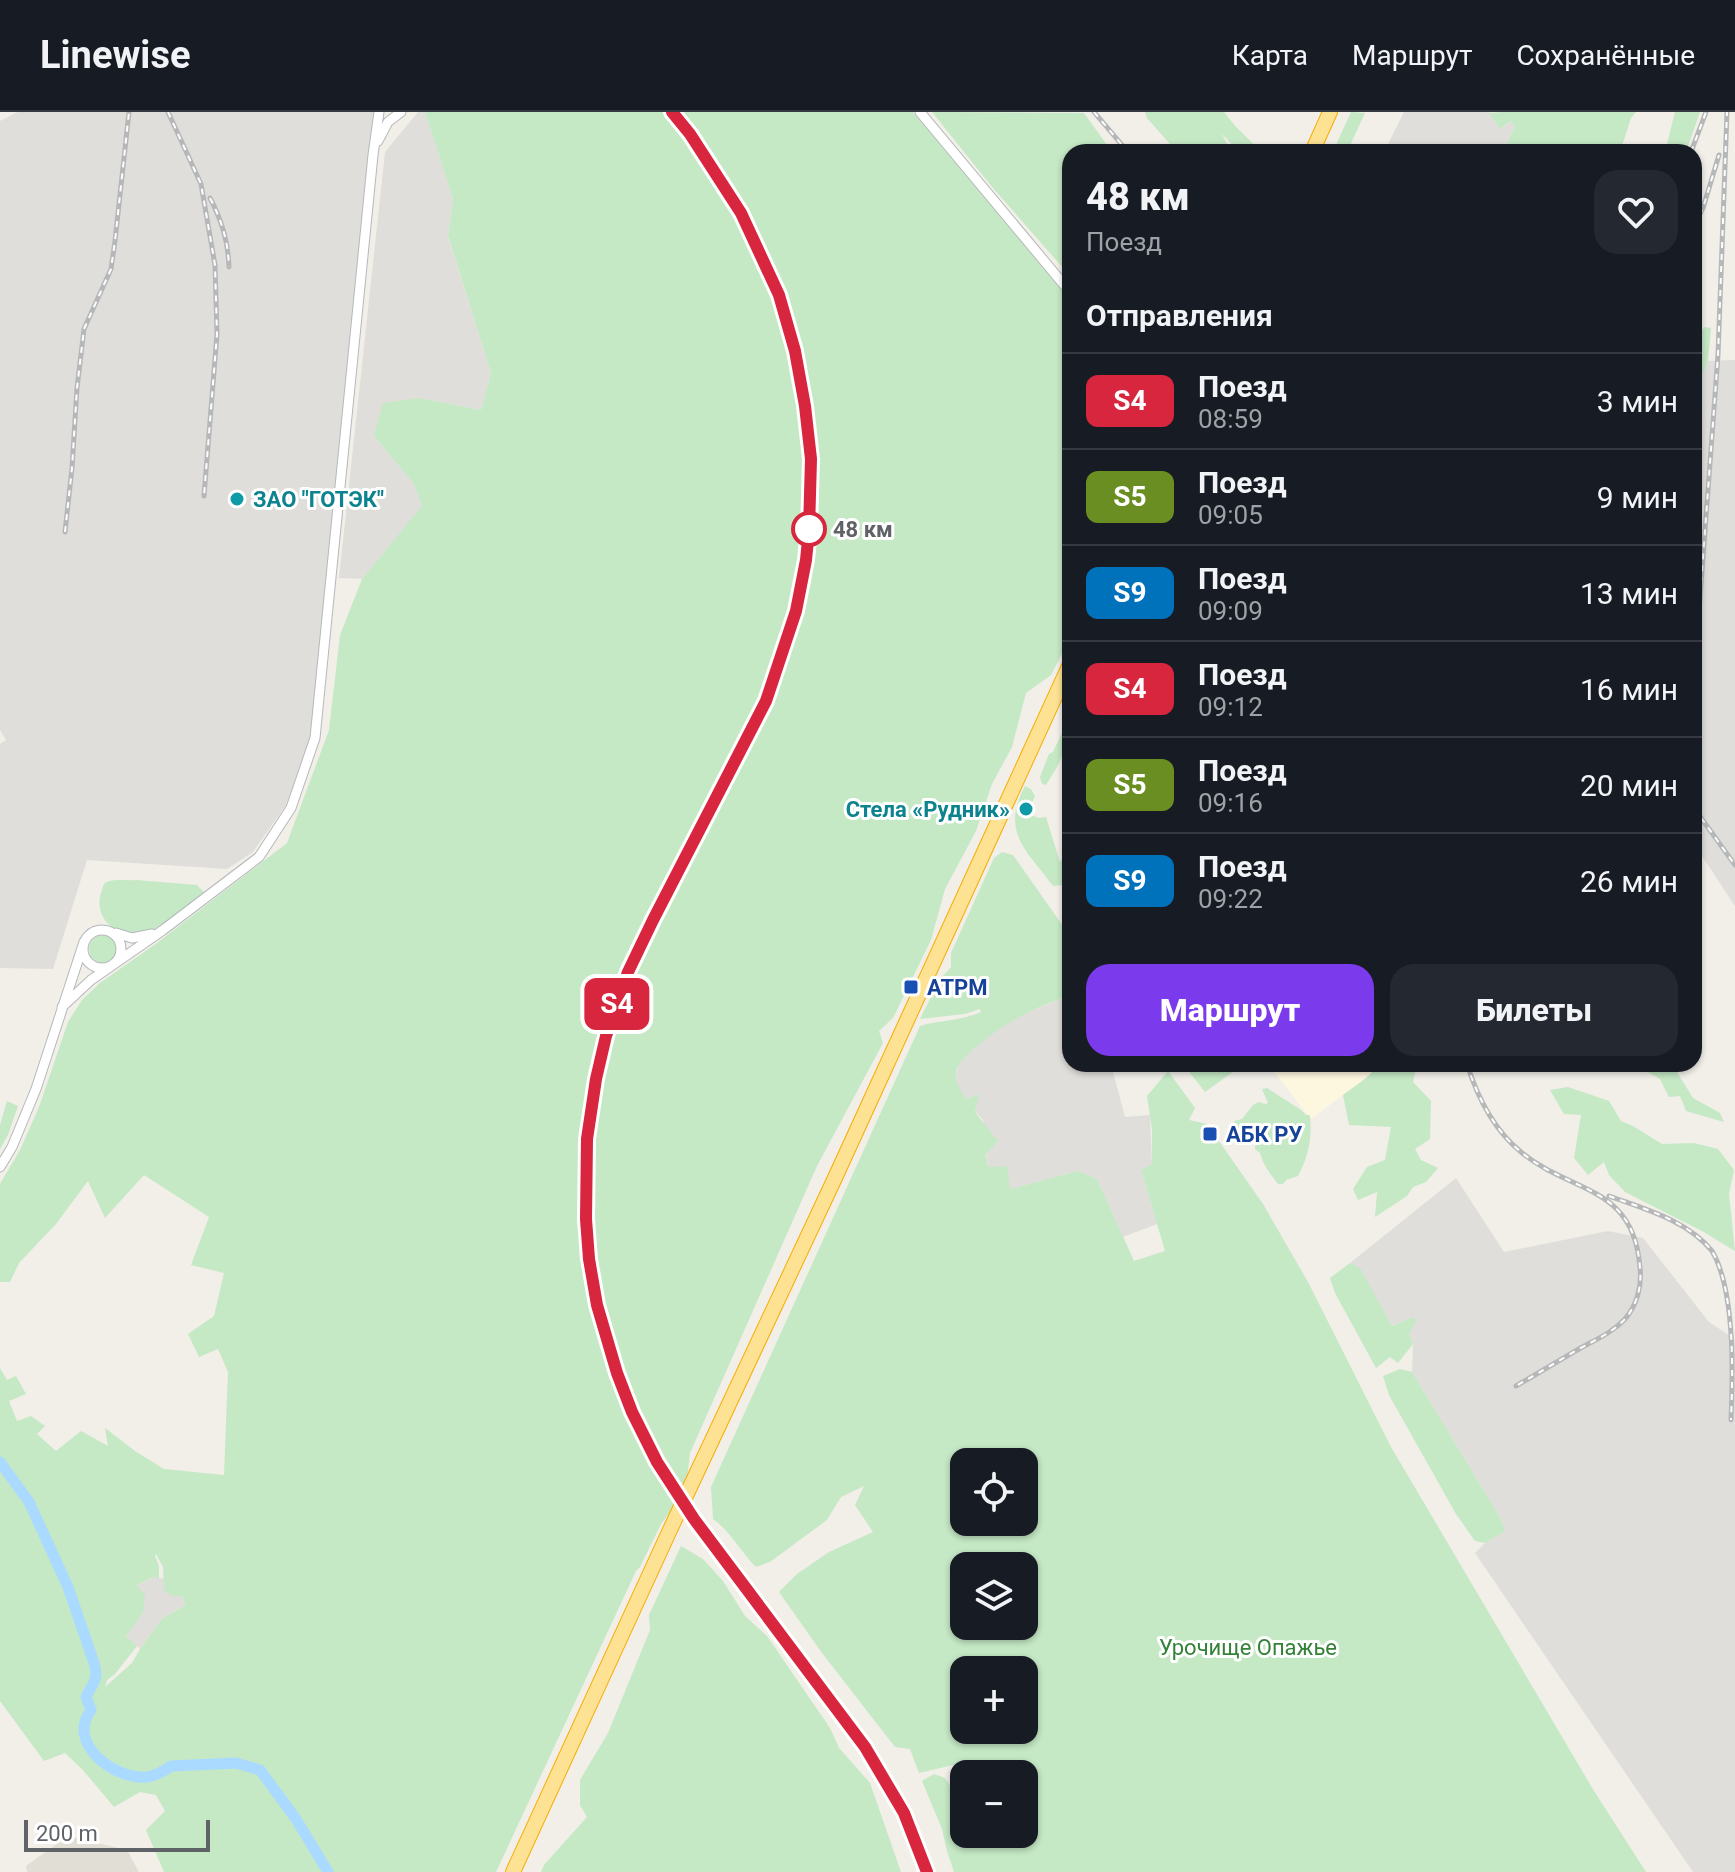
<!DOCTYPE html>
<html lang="ru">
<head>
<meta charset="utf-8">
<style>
  body { margin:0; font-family:Roboto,sans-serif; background:#242831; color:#f1f3f6; height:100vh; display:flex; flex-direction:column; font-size:30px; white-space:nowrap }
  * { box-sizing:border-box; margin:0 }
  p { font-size:26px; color:#9ea1a6 }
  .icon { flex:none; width:44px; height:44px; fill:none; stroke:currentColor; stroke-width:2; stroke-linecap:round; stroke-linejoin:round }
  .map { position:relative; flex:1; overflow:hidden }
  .side { position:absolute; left:1062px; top:32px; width:640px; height:928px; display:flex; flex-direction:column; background:#171b24; border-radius:24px; box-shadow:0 2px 6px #0004 }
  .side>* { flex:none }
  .badge { padding:0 16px; border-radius:12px; font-size:28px; line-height:52px }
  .fabs { position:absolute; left:950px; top:1336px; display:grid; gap:16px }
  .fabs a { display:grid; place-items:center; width:88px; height:88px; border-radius:16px; background:#171b24; box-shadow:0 2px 6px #0004; font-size:40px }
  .scale { position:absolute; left:24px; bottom:20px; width:186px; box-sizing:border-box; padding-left:8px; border:4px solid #5f6368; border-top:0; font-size:22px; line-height:28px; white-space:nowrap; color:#5f6368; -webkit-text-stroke:6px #fff; paint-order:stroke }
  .map>.badge { position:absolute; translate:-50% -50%; box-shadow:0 0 0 4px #fff }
  h2 { padding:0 24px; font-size:30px; line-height:72px }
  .round { display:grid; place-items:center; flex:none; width:84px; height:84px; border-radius:24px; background:#242831 }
  .overview { display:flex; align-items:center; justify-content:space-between; height:136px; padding:0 24px }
  h1 { font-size:38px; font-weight:800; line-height:60px }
  .cta { display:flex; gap:16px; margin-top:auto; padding:16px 24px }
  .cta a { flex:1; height:92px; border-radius:24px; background:#7c3aed; color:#fff; font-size:32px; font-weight:800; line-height:92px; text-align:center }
  .cta a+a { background:#242831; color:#f1f3f6 }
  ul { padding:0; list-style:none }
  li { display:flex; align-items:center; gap:24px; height:96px; padding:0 24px; border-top:2px solid #363941 }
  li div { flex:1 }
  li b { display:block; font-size:30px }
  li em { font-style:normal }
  li .badge { min-width:88px; font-weight:700; text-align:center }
  header { display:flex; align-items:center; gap:48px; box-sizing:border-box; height:112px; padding:0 40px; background:#171b24; border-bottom:2px solid #363941 }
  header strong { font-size:38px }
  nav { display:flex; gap:44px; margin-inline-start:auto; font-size:28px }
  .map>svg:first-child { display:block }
  .commercial { fill:#fef7e0 }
  .industrial { fill:#e0deda }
  .education { fill:#e1ded6 }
  .green { fill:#c5e8c5; fill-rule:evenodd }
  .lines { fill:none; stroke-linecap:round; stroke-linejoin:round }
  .river { stroke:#aadaff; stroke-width:11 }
  .minor-casing { stroke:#b5b8bc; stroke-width:11 }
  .highway-casing { stroke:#f9ab00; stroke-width:16 }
  .minor { stroke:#fff; stroke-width:9 }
  .highway { stroke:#fde293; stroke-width:14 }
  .rail-casing { stroke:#b6b7b8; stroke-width:5 }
  .rail { stroke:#fff; stroke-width:2; stroke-dasharray:6; stroke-linecap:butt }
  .line-casing { stroke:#fff; stroke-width:18 }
  .line { stroke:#d7263d; stroke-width:12 }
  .culture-dot { fill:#0f9aa8; stroke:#fff; stroke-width:3 }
  .stop-dot { fill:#fff; stroke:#d7263d; stroke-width:4 }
  .transit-dot { fill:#1a4fb4; stroke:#fff; stroke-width:3 }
  .labels { text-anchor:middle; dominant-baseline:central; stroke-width:6; stroke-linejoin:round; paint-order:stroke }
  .culture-label { font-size:22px; font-weight:bold; fill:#0d838f; stroke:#fff; text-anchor:start }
  .stop-label { font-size:22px; font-weight:bold; fill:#5f6368; stroke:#fff; text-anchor:start }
  .transit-label { font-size:22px; font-weight:bold; fill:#164399; stroke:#fff; text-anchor:start }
  .park-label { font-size:22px; fill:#348238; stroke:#fff }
</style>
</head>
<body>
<header>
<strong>Linewise</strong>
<nav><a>Карта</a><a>Маршрут</a><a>Сохранённые</a></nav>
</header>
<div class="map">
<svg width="1735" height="1760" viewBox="0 0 1735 1760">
  <rect width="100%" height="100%" fill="#f1efe8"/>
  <!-- commercial -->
  <path class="commercial" d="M1268,952H1380L1366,966L1311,1007Z"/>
  <!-- industrial -->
  <path class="industrial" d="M18,0H376L310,627L286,693L253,740L227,757L87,748L53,857L0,856V632L6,628L0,618V9Z
    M418,0H425L453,87L448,125L491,261L481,298L420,286L374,324L414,372L423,394L362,467L339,466L385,40Z
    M1404,0H1489L1500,17L1512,9L1515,15L1502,40H1384Z
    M1735,248V794L1694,732V283L1708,249Z
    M1070,883V952H1111L1125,1005L1150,1003L1152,1052L1141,1058L1157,1112L1123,1125L1097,1067L1078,1059L1010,1077L988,1055L983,1008L975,999L978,982L967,987L958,976L956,963L960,948L1000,915L1019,904Z
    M1456,1066L1504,1140L1608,1119L1643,1126L1709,1210L1735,1227V1760H1693L1475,1441L1485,1431L1505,1419L1501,1407L1412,1260L1413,1232L1409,1221L1413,1205L1392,1214L1360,1157L1350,1151Z
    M154,1465L177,1469L185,1493L162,1507L140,1537L126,1524L143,1501V1491L136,1474Z"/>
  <!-- education -->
  <path class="education" d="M68,1724L127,1738L139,1760H27L26,1754Z"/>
  <!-- green -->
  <path class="green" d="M425,0H913L1070,188V526L1051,563L1026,581L1012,635L992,672L976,719L945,777L931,828L893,906L879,919L883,931L817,1054L690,1341L687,1367L676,1392L661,1412L640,1455L636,1459L496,1760H164L146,1718L165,1699L156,1683L140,1680L114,1695L82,1657L65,1641L44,1649L0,1589V1256L7,1268L16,1264L26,1282L9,1289L17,1309L31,1304L45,1314L37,1322L56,1339L81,1319L108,1334L105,1316L135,1339L164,1357L224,1363L228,1260L218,1237L199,1245L188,1222L214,1204L224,1161L191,1153L209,1105L144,1063L105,1106L88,1069L56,1112L19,1151L10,1170H0V1072L20,1038L39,995L68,910L82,888L100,871L157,831L287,731L329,618L340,523L362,467L422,394L414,372L374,324L383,291L420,286L481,298L491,261L448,124L453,87ZM156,1442L163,1455L164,1478L172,1484H182L185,1493L162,1507L140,1537L132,1551L105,1575L107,1568L115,1562L137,1534L126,1524L143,1501L145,1484L137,1473L154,1465L159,1466V1454L155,1444Z
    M932,0L1084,1L1112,40H1070V164L993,76Z
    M1145,0H1224L1236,15L1262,40H1239L1222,22L1231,40H1177L1147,6Z
    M1351,0L1365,1L1347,40H1337L1335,35Z
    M1502,0H1636L1631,6L1620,40H1502L1515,15L1511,9L1500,17L1489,1Z
    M1675,0H1700L1686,40H1665Z
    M1704,215L1711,216L1708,249L1694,283V233Z
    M1070,604V627L1057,655L1046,673L1042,672L1040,665L1049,642L1053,640Z
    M1025,674L1031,677L1035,684L1031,693L1025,691L1022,698L1038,706L1046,705L1060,750L1066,741L1070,737V781L1064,773L1053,774C1027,738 1000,721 1025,674Z
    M1002,740L1013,743L1070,824V883C1034,897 1011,906 981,931C959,949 945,960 967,987L979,982L975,1000L998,1029L986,1042L988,1055L1007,1054L1010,1077L1078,1059L1097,1067L1134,1149L1165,1139L1141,1058L1152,1052V1017L1147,984L1168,959L1195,996L1189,1008L1207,1012L1263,1092L1308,1170L1391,1335L1594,1679L1646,1760H954L947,1739L942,1717L922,1669L934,1662L945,1666L961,1691L964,1678V1722H1024V1662H964V1667L953,1653L919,1661L910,1637L895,1635L822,1541L779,1480L797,1462L829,1440L873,1420L855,1393L864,1374L841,1385L827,1408L770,1450L756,1455C741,1440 730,1419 713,1407L711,1375L920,914C940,908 961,909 981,900L980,897L965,902L920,907L940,867L951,855V841L994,746ZM964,1350H1024V1410H964ZM964,1454H1024V1514H964ZM964,1558H1024V1618H964Z
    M136,768L197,773L204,780L203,783C189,793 166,815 151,820C126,829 95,814 100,784C101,782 103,774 104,772C110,766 128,769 136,768Z
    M89 837a14 14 0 1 1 28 0a14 14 0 1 1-28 0Z
    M1183,952H1230L1234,959L1205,980Z
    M1380,952H1417L1413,970L1431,989L1430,1027L1415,1037L1421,1048L1438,1056L1426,1070L1413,1075L1407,1084L1375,1105L1377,1080L1358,1088L1353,1077L1367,1055L1385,1048L1391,1015L1349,1013L1343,983L1366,966Z
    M1641,952H1672L1693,986L1720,1001L1724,1010L1686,999L1680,984L1669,985L1660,967L1646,959Z
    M1568,975L1609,989L1621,1009L1633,1014L1662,1032L1694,1031L1718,1037L1734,1058L1729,1082L1735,1139L1702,1119L1625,1080L1609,1063L1604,1050L1588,1063L1574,1046L1581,1003L1564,1002L1550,978Z
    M1267,976L1301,998L1306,1003H1310C1312,1026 1309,1043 1298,1064L1286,1068L1283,1072H1278C1271,1063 1263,1053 1260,1041L1255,1037V1032L1249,1030L1245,1024L1244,1029L1241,1028L1234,1009L1242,1007L1253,993L1259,990L1265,992L1268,991L1262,977Z
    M7,989L18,994L8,1023L0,1037V1013Z
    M1350,1151L1360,1156L1392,1214L1413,1205L1416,1210L1409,1221L1413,1232L1398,1251L1390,1245L1376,1256L1335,1181L1330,1166Z
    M1400,1257L1412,1260L1501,1407L1505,1419L1485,1431L1475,1429L1456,1402L1389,1283L1383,1264Z
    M681,1434L703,1447L723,1469L745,1504L767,1524L830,1616L839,1636L870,1671L901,1760H541L544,1753L587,1705L580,1693V1668L608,1621L650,1518L649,1503Z"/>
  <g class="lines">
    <!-- river -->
    <path class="river" d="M0,1350L29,1390L68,1475L94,1551C99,1569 93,1570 86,1585L91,1598C66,1631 114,1668 147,1665C155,1664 164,1659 171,1654L236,1651L260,1658L296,1707L328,1760"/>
    <defs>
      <path id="minor" d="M920,0L1070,180
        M378,29L388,10L401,0
        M83 837a19 19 0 1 1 38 0a19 19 0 1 1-38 0Z
        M116,821L132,826L152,822
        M62,895L91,868L163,818L259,745L291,696L315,626L373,43L379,0
        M0,1055L12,1035L36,977L84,830"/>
      <path id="highway" d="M1312,40L1330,0
        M513,1760L669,1420L834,1068L1070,552"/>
    </defs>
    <!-- minor casing -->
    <use href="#minor" class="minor-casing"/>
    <!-- highway casing -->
    <use href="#highway" class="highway-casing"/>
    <!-- minor -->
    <use href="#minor" class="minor"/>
    <!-- highway -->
    <use href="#highway" class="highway"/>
    <defs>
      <path id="rail" d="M168,0L201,72L215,153L217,222L204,384
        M672,0L690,22L741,101L779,183L795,239L805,294L811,347L810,398L806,448L796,499L766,589L653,808L628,860L606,924L596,967L587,1027L586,1107L589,1147L595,1185L604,1222L617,1261L632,1300L657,1350L694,1407L865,1635L904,1701L927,1760
        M1094,0L1128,40
        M1691,40L1706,0
        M210,86C222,109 228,129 229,155
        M1694,114L1703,96L1719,43
        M65,420L72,356L77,276L84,217L111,157L115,129L129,0
        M1694,567L1718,243L1727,0
        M1694,696L1735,753
        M1467,952C1477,984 1494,1018 1521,1040C1571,1082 1634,1072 1640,1156C1642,1174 1637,1193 1625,1207C1612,1221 1595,1228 1579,1237C1558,1249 1537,1262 1516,1274
        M1609,1084C1644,1097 1687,1108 1712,1139C1735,1178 1733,1260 1731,1308"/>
    </defs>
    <!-- rail casing -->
    <use href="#rail" class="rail-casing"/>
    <!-- rail -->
    <use href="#rail" class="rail"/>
  </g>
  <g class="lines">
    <defs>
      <path id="line" d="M672,0L690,22L741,101L779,183L795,239L805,294L811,347L809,418L806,448L796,499L766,589L653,808L628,860L606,924L596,967L587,1027L586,1107L589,1147L597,1193L617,1261L632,1300L657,1350L694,1407L865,1635L904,1701L927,1760"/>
    </defs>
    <!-- line casing -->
    <use href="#line" class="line-casing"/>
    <!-- line -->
    <use href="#line" class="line"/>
  </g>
  <!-- markers -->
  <g class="culture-dot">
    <circle cx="237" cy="387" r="8"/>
    <circle cx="1026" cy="697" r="8"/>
  </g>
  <circle class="stop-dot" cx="809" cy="417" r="16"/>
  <g class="transit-dot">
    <rect x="903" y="867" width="16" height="16" rx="4"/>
    <rect x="1202" y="1014" width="16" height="16" rx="4"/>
  </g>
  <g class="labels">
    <!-- culture labels -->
    <g class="culture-label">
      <text x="253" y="387">ЗАО "ГОТЭК"</text>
      <text x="1010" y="697" text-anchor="end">Стела «Рудник»</text>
    </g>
    <!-- stop labels -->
    <g class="stop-label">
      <text x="833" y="417">48 км</text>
    </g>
    <!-- transit labels -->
    <g class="transit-label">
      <text x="927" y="875">АТРМ</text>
      <text x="1226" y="1022">АБК РУ</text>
    </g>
    <!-- park labels -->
    <g class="park-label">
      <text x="1248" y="1535">Урочище Опажье</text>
    </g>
  </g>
</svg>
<div class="fabs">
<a><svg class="icon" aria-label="locate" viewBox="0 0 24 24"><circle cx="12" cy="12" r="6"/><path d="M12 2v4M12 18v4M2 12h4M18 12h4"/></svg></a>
<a><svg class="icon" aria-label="layers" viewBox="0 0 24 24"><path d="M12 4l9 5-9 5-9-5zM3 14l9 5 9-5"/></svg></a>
<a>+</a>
<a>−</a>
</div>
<div class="scale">200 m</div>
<b class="badge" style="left:617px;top:892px;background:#d7263d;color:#fff">S4</b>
<section class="side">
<div class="overview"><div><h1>48 км</h1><p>Поезд</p></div><a class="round"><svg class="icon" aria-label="heart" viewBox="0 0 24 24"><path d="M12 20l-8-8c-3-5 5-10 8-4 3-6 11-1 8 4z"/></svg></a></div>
<h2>Отправления</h2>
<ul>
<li><span class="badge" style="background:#d7263d;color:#fff">S4</span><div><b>Поезд</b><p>08:59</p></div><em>3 мин</em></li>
<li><span class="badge" style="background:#6b8e23;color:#fff">S5</span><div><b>Поезд</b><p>09:05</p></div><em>9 мин</em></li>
<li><span class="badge" style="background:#0072bc;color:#fff">S9</span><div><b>Поезд</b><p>09:09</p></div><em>13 мин</em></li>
<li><span class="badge" style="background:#d7263d;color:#fff">S4</span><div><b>Поезд</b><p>09:12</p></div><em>16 мин</em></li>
<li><span class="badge" style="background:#6b8e23;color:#fff">S5</span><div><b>Поезд</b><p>09:16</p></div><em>20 мин</em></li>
<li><span class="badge" style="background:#0072bc;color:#fff">S9</span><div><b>Поезд</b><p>09:22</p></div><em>26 мин</em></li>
</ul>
<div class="cta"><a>Маршрут</a><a>Билеты</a></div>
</section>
</div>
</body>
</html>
